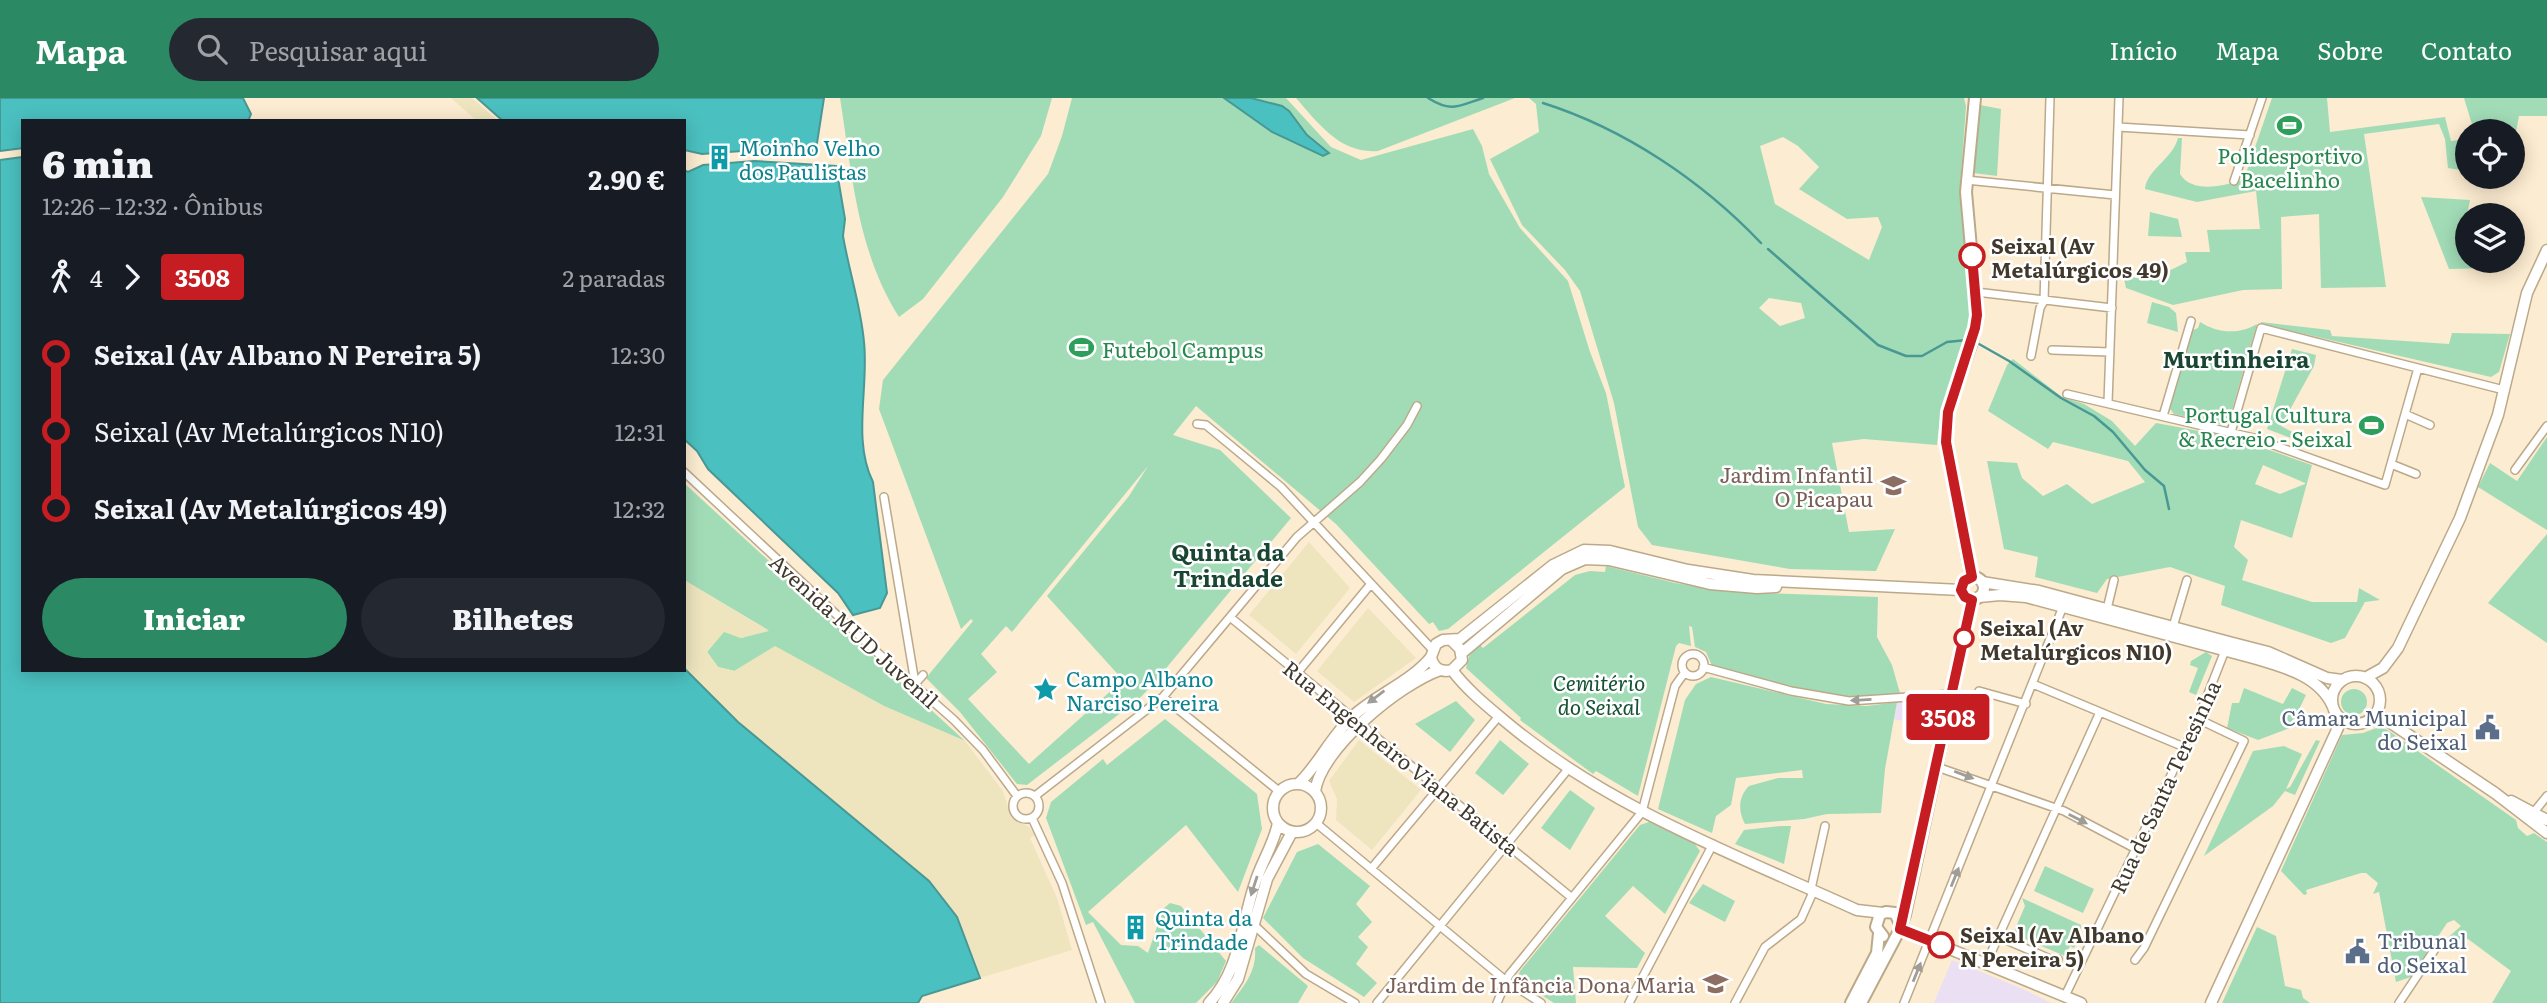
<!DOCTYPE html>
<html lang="pt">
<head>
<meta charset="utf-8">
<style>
  body { margin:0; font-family:Literata,serif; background:#242831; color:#f1f3f6; height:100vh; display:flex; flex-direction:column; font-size:26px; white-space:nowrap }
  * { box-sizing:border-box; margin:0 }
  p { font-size:23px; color:#9ea1a6 }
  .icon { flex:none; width:38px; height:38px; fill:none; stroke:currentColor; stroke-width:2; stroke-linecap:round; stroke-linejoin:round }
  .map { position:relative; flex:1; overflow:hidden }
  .details { position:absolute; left:21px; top:21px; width:665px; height:553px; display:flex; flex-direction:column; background:#171b24; border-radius:0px; box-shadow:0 4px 18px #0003 }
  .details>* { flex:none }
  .badge { padding:0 14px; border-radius:5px; font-size:24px; line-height:46px }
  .tools { position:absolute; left:2455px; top:21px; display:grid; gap:14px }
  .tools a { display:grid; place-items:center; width:70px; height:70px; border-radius:50%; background:#171b24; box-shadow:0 4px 18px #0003; font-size:35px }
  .map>.badge { position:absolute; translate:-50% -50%; box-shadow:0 0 0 4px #fff }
  .legs { display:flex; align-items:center; gap:10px; height:77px; padding:0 21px; font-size:23px }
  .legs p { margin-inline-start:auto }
  .summary { display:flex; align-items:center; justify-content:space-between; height:119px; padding:0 21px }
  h1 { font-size:38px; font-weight:800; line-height:52px }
  .cta { display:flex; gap:14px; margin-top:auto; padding:14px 21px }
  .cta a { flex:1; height:80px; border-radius:42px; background:#2b8a63; color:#fff; font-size:28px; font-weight:800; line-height:80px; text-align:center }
  .cta a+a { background:#242831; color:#f1f3f6 }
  ul { padding:0 21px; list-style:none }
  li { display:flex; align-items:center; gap:24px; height:77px; font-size:26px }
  li i { display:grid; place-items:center; width:10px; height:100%; margin:0 9px; background:currentColor }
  li i::after { content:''; width:18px; height:18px; margin:-9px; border:5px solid; border-radius:50%; background:#171b24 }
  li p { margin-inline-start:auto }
  li:first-child i { background:linear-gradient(#0000 50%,currentColor 0) }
  li:last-child i { background:linear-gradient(currentColor 50%,#0000 0) }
  header { display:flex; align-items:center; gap:42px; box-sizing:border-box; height:98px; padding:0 35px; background:#2b8a63; color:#fff }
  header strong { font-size:33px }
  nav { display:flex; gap:38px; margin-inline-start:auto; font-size:24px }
  .search { width:490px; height:63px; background:#242831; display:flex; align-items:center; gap:18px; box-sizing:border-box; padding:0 24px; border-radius:38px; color:#9ea1a6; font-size:26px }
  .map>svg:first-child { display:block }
  .medical { fill:#eadff3 }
  .green { fill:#a2dcb7; fill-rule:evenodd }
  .sand { fill:#eee5bf }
  .water { fill:#4bc0c0; stroke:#489894; stroke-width:2 }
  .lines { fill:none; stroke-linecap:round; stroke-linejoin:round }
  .stream { stroke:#489894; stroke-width:2.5 }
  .street-casing { stroke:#bca989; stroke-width:10 }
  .secondary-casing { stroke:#bca989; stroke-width:13 }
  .primary-casing { stroke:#bca989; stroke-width:14 }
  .street { stroke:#fff; stroke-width:7 }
  .secondary { stroke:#fff; stroke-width:10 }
  .primary { stroke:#fff; stroke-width:10 }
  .oneway { fill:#a09c96 }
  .line-1-casing { stroke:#fff; stroke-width:16 }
  .line-1 { stroke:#c61d23; stroke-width:10 }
  .stop-1-dot { fill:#fff; stroke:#c61d23; stroke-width:3.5 }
  .labels { text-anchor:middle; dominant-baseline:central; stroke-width:5; stroke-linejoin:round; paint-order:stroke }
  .culture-label { font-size:21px; fill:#0d838f; stroke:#fff; text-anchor:start }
  .leisure-label { font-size:21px; fill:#27864d; stroke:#fff }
  .stop-label { font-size:21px; font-weight:bold; fill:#41392c; stroke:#fff; text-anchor:start }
  .education-label { font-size:21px; fill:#785e54; stroke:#fff; text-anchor:end }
  .street-label { font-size:21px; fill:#41392c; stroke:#fff }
  .park-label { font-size:21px; font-style:italic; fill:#155132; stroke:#fff }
  .service-label { font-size:21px; fill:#4e5e75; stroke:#fff; text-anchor:end }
  .neighbourhood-label { font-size:23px; font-weight:bold; fill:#194532; stroke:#fff }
</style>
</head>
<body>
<header>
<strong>Mapa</strong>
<div class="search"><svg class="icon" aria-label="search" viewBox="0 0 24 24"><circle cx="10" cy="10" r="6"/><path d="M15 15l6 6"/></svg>Pesquisar aqui</div>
<nav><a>Início</a><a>Mapa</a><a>Sobre</a><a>Contato</a></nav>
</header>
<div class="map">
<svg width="2547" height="905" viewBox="0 0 2547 905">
  <rect width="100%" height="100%" fill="#fcecd1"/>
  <!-- medical -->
  <path class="medical" d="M1937,600L1938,607L1942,608L1938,630L1894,621L1897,604Z
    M1952,862L2023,891L2051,905H1934Z"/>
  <!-- green -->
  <path class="green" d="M840,0H1052L1041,38L1003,99L923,201L899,219C857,153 852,75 840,0Z
    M1072,0H1286L1331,49L1361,62L1473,31L1482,48L1489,76L1520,130L1568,183L1590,254L1606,295L1625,389L1448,531L1439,533L1433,524L1429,526L1336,426L1196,308L1173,337L1220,352L1291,420L1153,586L1140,600L1027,687L1017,686L960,614L926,580L973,523L971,521L961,531L879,311L883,282L1048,76L1062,38ZM1148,368L1129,398L1047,498L1123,582L1029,666L968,601L997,574L981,556L1006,528L1012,534Z
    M1296,0H1515L1378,53C1340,56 1318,25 1296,0Z
    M1529,0H1964L1966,8L1960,90L1971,217L1962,257L1941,311L1937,347L1864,341L1832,345L1849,434L1895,431L1876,473L1790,471L1652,447L1638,429L1614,305L1580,193L1565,172L1522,127L1490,61L1539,34L1536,6ZM1783,39L1798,48L1819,69L1799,91L1847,121L1878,119L1882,129L1869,162L1775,106L1760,48ZM1769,200L1801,205L1805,220L1780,228L1759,210Z
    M2272,0H2327L2330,34L2445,19L2451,43L2467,41V73L2448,70L2445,41L2439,26L2364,36L2386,189L2321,190L2319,116L2281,119L2282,191L2243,192L2173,207L2126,190L2123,176C2143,187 2169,173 2187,164L2185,154H2210L2207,132L2260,131L2256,93L2197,104L2145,91C2147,71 2172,62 2178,40H2182L2180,76C2192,96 2225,88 2244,81Z
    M2464,0H2547V18H2519L2513,49V33H2474Z
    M1980,7L2001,11L1997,78L1973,75Z
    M2421,99L2470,102L2466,122L2468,163L2499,164L2491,170L2449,171Z
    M2150,114L2178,121L2182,139L2148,138Z
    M2152,204L2169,209L2176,215L2178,234L2147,225Z
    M2200,224C2217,235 2239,237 2257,226L2229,322L2223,327L2174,316L2170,311L2191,233L2198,230Z
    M2261,224L2330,232L2332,238L2449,246L2452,235L2510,236L2499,274L2491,279L2261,226Z
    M2292,251L2316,257L2314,268L2281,328L2294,335L2291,340L2267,331Z
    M2013,261L2062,299L2084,306L2112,323L2135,348L2156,325L2232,339L2312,367L2292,440L2241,422L2234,449L2248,462L2242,482L2312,504H2357L2359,490L2380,502L2365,504L2345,540L2331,545L2221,507L2225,488L2170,469L2107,481L2097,495L2035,479L2038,459L2004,451L1987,363L2017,365L2022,380L2043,398L2067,386L2092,406L2145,384L2128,363L2053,344L2048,351L1988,313L2007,267ZM2263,367L2305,385V386L2280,396L2255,386Z
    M2547,339V432L2478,389L2490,365L2517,383Z
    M684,385L965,643L886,609L718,569L707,554L724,533L741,540L768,532L684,482Z
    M2547,436V545L2488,505Z
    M1606,468L1675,485L1731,494L1878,499L1877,539L1892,567L1900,595L1841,600L1713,570L1706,554L1695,549L1692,529L1689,528L1691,548L1679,545L1676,548L1638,698L1596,673L1593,676L1520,622L1521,620L1466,570L1470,555L1479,546L1483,550L1575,477L1590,473L1605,474Z
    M2206,554L2212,558L2196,597L2189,594L2198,570L2190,567L2191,563Z
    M1711,579L1826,606L1867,608L1897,604L1885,671L1881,715L1827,716L1804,721L1745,726C1738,713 1738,699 1749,688L1778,680H1803L1802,672L1736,680L1731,707L1716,718L1712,735L1658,711L1685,602L1696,586Z
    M2244,590L2283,606L2292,590L2306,597L2290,630L2258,642L2227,630L2232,605H2239Z
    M2341 604a13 13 0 1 1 26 0a13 13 0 1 1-26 0Z
    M1456,603L1475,622L1450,654L1415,626Z
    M1165,621L1257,696L1262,731L1238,794L1186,727L1088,814L1121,847L1138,848L1148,855L1163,811L1170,805L1181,808L1226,863L1217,884L1196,905H1135L1093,824L1086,827L1046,720L1051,704L1103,661L1107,667Z
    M2379,629L2386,631L2516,722L2518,730L2527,738L2534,735L2547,744V905H2492L2511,873L2468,841L2444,843L2461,828L2454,822L2447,825L2411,879L2396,884L2379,794L2373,796L2378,785L2366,775H2361L2306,792L2307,796L2304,797L2281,773L2342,637L2363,635Z
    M1500,642L1529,666L1503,697L1475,675Z
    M2316,642L2320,643L2295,697L2285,693L2273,708L2204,758L2253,653L2284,648L2302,656L2286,691L2290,689Z
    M1570,692L1595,710L1570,752L1541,730Z
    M1649,724L1694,745L1700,753L1665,816L1633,788L1605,818L1645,855L1637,870L1573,869L1576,905H1554L1521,884L1518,878L1520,873L1640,727Z
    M1781,728H1791L1784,766L1735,746L1744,732Z
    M1318,746L1370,788L1356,806L1372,824L1358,839L1368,849L1356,866L1377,885L1364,899L1303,860L1263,820L1297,754Z
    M2045,768L2094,791L2083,815L2034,793Z
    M1703,786L1735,803L1725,824L1689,805Z
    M2022,800L2081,827L2080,838L2074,850L2070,848L2065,858L2013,836L2025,808Z
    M2257,829L2276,838L2285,888L2301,892L2303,900L2310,905H2222Z
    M1259,847L1308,888L1298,905H1231C1244,888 1257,873 1255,850Z"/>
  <!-- sand -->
  <path class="sand" d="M451,0H472L498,23H477Z
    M1309,444L1350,490L1296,556L1249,517Z
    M684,482L769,533L741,540L724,534L707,554L718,569L734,573L775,548L886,609L965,643L1003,693L1011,719L1029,729L1035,737L1030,740L1057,800L1072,852L980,880L957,819L738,624L684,570Z
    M1368,510L1416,560L1354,604L1317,573Z
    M1359,642L1421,692L1372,752L1336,722L1337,701L1329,683Z"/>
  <!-- water -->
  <path class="water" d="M0,0H243L251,16L248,23H23V50L0,53Z
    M477,0H824L815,58L779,57L755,52L702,56L684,52V23H503Z
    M1224,0H1251L1282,8L1289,13L1307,37L1329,55L1323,58L1272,34Z
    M23,59V572L684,570L738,624L929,783L957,819L980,880L922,898L918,905H0V62Z
    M754,63L836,68L845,121L843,138C849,173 861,209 864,244C869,289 852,342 873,384L887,495L880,510L853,517L838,495L708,371L697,353L684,341V72L688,74L703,67Z"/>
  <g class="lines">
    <!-- stream -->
    <path class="stream" d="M1428,0C1452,15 1458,8 1483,0
      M1543,5C1625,31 1702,83 1761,145
      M1768,151L1878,247L1906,258H1922L1947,244L1967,242
      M1979,246L2009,263L2061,300L2094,318L2113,334L2145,372L2164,388L2169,411"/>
    <defs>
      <path id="street" d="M2118,29L2250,37
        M1966,82L2115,97
        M2234,83L2262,0
        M1976,194L2112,210
        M2052,252L2110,254
        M2031,258L2040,210L2044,203L2050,0
        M2067,296L2254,340L2385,387L2418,270
        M2108,305L2119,0
        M2405,316L2430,327
        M2163,318L2191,223
        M1197,326L1206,327L1281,389L1432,551
        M2231,334L2261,230L2504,292
        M2391,366L2416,376
        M2515,372L2547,328
        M684,374L870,548L954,622L983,652L1017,698
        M884,399L915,585
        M2106,515L2114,482
        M1230,519L1572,800
        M2172,532L2187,482
        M1682 567a11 11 0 1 1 22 0a11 11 0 1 1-22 0Z
        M1703,569L1791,593L1849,603L1953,596
        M1298,574L1370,487
        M915,586L923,577
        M2033,586L2184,649
        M1979,593L2026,606
        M1163,599L1280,694
        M1937,669L2064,713L2136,751
        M1013 708a13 13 0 1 1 26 0a13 13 0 1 1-26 0Z
        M1035,698L1163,599L1297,439L1360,384L1381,361L1407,327L1417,308
        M2534,714L2547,698
        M1032,720L1062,785L1101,905
        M1316,725L1505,882L1541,905
        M1371,771L1499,618
        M1811,791L1825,728
        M1253,826L1306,876L1355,905
        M1999,839L2055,863L2058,861
        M2135,862L2144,850L2244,643L2198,621
        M1986,866L2100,614
        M2065,898L2198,621L2226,550
        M1377,905L1569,670
        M1497,905L1509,877L1642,714L1675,588L1685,574
        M1629,905L1713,746
        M1735,905L1765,849L1801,821L1814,792
        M1904,905L2064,506
        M2399,905L2435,851"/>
      <path id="secondary" d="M1982,484L2039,493L2229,544L2268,554L2327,580L2342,582
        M1979,499L2000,497L2026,499L2253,560C2284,569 2320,578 2333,609
        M1452,543L1460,551L1462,562L1452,572C1441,575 1433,570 1431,559L1436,546L1443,542L1460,541L1553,467L1584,452L1610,453L1688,472L1753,482L1961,492
        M1462,555L1562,471L1585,461L1609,462L1710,486L1757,490L1776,489
        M1452,572C1467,592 1487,608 1506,624C1609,710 1736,757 1857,812L1883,815
        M2332 602a24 24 0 1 1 48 0a24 24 0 1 1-48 0Z
        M2365,580L2383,570L2398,550L2460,420L2498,317L2527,195L2547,152
        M2376,615L2495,695L2547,735
        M1273 710a24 24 0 1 1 48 0a24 24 0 1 1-48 0Z
        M1298,686C1317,669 1331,638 1353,618C1376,597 1413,582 1431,559
        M1315,694C1320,651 1400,586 1440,572
        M2511,703L2547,722
        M1901,831L2081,905
        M1209,905C1240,873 1241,826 1255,785C1261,765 1274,746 1278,725
        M1223,905L1238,881L1267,781L1292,734
        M2211,905L2342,621"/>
      <path id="primary" d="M1962 490a11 11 0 1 1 22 0a11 11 0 1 1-22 0Z
        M1971,479L1946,344L1948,314L1972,244L1977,217L1966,94L1975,0
        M1883,838L1876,829L1880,816L1886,814L1895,815L1901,828
        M1851,905L1877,855L1879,835
        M1861,905L1899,833L1905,817L1972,502"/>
    </defs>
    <!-- street casing -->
    <use href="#street" class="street-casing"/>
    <!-- secondary casing -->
    <use href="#secondary" class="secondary-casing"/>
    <!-- primary casing -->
    <use href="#primary" class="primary-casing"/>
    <!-- street -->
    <use href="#street" class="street"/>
    <!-- secondary -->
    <use href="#secondary" class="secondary"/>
    <!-- primary -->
    <use href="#primary" class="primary"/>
  </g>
  <!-- one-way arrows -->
  <defs><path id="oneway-solid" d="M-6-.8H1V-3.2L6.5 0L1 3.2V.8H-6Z" transform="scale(1.75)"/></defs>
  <g class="oneway">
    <use href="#oneway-solid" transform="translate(1376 599) rotate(143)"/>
    <use href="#oneway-solid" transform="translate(1861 602) rotate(177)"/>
    <use href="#oneway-solid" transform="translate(1964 677) rotate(21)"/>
    <use href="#oneway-solid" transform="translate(2078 721) rotate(27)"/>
    <use href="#oneway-solid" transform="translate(1955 779) rotate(-68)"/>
    <use href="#oneway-solid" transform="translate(1254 788) rotate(108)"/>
    <use href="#oneway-solid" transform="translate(1917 874) rotate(-68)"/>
  </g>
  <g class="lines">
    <defs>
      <path id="line-1" d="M1941,847L1900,831L1972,502L1965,499L1961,492L1964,483L1972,479L1946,344L1948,314L1975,230L1977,217L1972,158"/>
    </defs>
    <!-- line-1 casing -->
    <use href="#line-1" class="line-1-casing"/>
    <!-- line-1 -->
    <use href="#line-1" class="line-1"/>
  </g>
  <!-- icons -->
  <defs>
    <symbol id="stadium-bare" viewBox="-9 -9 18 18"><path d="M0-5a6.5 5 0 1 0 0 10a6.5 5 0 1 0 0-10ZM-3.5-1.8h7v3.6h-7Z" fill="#2e9e5b" stroke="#fff" stroke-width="2.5" paint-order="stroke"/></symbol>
    <symbol id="building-bare" viewBox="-9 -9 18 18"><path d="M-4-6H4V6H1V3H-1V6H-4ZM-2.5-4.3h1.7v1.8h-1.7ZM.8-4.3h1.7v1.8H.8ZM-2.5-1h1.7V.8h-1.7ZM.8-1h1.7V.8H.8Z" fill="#0f9aa8" stroke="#fff" stroke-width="2.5" paint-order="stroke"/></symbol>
    <symbol id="school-bare" viewBox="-9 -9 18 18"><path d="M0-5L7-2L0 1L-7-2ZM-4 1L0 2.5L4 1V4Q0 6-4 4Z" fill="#8d6e63" stroke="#fff" stroke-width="2.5" paint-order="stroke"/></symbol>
    <symbol id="sight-bare" viewBox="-9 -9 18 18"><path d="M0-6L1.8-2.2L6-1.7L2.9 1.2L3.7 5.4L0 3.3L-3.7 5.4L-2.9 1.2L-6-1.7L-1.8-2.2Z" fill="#0f9aa8" stroke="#fff" stroke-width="2.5" paint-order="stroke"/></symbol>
    <symbol id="civic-bare" viewBox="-9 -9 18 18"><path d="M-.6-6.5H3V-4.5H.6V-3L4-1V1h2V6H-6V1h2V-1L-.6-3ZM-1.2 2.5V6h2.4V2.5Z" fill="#5c6f8a" stroke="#fff" stroke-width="2.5" paint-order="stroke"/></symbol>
  </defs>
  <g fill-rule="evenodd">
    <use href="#stadium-bare" x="2272" y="10" width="35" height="35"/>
    <use href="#building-bare" x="702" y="42" width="35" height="35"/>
    <use href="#stadium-bare" x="1064" y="232" width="35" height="35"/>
    <use href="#stadium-bare" x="2354" y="310" width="35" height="35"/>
    <use href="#school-bare" x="1876" y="370" width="35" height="35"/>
    <use href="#sight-bare" x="1028" y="574" width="35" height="35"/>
    <use href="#civic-bare" x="2470" y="612" width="35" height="35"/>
    <use href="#building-bare" x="1118" y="812" width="35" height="35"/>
    <use href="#civic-bare" x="2340" y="836" width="35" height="35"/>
    <use href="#school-bare" x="1698" y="868" width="35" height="35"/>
  </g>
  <!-- markers -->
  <g class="stop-1-dot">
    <circle cx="1972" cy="158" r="12"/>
    <circle cx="1964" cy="540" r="9"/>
    <circle cx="1941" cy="847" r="12"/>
  </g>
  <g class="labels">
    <!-- culture labels -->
    <g class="culture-label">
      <text x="739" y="48">Moinho Velho<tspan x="739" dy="24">dos Paulistas</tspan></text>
      <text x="1066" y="579">Campo Albano<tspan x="1066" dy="24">Narciso Pereira</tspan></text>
      <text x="1155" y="818">Quinta da<tspan x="1155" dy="24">Trindade</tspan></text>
    </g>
    <!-- leisure labels -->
    <g class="leisure-label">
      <text x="2290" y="56">Polidesportivo<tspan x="2290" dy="24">Bacelinho</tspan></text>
      <text x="1102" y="250" text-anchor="start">Futebol Campus</text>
      <text x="2352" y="315" text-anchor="end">Portugal Cultura<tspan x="2352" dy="24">&amp; Recreio - Seixal</tspan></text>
    </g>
    <!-- stop labels -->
    <g class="stop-label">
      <text x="1991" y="146">Seixal (Av<tspan x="1991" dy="24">Metalúrgicos 49)</tspan></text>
      <text x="1980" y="528">Seixal (Av<tspan x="1980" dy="24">Metalúrgicos N10)</tspan></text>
      <text x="1960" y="835">Seixal (Av Albano<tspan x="1960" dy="24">N Pereira 5)</tspan></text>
    </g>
    <!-- education labels -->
    <g class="education-label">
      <text x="1873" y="375">Jardim Infantil<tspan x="1873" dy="24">O Picapau</tspan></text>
      <text x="1695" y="885">Jardim de Infância Dona Maria</text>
    </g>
    <!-- street labels -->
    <g class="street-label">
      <text transform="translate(855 532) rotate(42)">Avenida MUD Juvenil</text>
      <text transform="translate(1402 659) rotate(39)">Rua Engenheiro Viana Batista</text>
      <text transform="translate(2164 688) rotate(-65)">Rua de Santa Teresinha</text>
    </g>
    <!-- park labels -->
    <g class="park-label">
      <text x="1599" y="583">Cemitério<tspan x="1599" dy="24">do Seixal</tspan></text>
    </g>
    <!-- service labels -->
    <g class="service-label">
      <text x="2467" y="618">Câmara Municipal<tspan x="2467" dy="24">do Seixal</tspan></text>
      <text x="2377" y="841" text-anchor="start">Tribunal<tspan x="2377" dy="24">do Seixal</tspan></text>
    </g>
    <!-- neighbourhood labels -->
    <g class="neighbourhood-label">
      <text x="2236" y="260">Murtinheira</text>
      <text x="1228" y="453">Quinta da<tspan x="1228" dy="26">Trindade</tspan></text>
    </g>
  </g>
</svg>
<div class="tools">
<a><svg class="icon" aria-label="locate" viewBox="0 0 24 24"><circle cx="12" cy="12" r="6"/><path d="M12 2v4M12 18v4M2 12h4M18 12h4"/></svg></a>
<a><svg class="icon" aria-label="layers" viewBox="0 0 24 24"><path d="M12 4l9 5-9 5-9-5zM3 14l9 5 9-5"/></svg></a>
</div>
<b class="badge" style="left:1948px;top:619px;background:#c61d23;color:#fff">3508</b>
<section class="details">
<div class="summary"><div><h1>6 min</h1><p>12:26 – 12:32 · Ônibus</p></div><b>2.90 €</b></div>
<div class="legs"><svg class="icon" aria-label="walk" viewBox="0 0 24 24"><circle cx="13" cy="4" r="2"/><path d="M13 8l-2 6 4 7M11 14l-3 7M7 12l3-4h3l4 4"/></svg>4<svg class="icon" aria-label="forward" viewBox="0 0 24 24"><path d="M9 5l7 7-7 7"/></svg><b class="badge" style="background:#c61d23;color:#fff">3508</b><p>2 paradas</p></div>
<ul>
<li><i style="color:#c61d23"></i><b>Seixal (Av Albano N Pereira 5)</b><p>12:30</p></li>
<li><i style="color:#c61d23"></i><span>Seixal (Av Metalúrgicos N10)</span><p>12:31</p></li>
<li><i style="color:#c61d23"></i><b>Seixal (Av Metalúrgicos 49)</b><p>12:32</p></li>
</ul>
<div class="cta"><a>Iniciar</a><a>Bilhetes</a></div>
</section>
</div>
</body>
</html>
